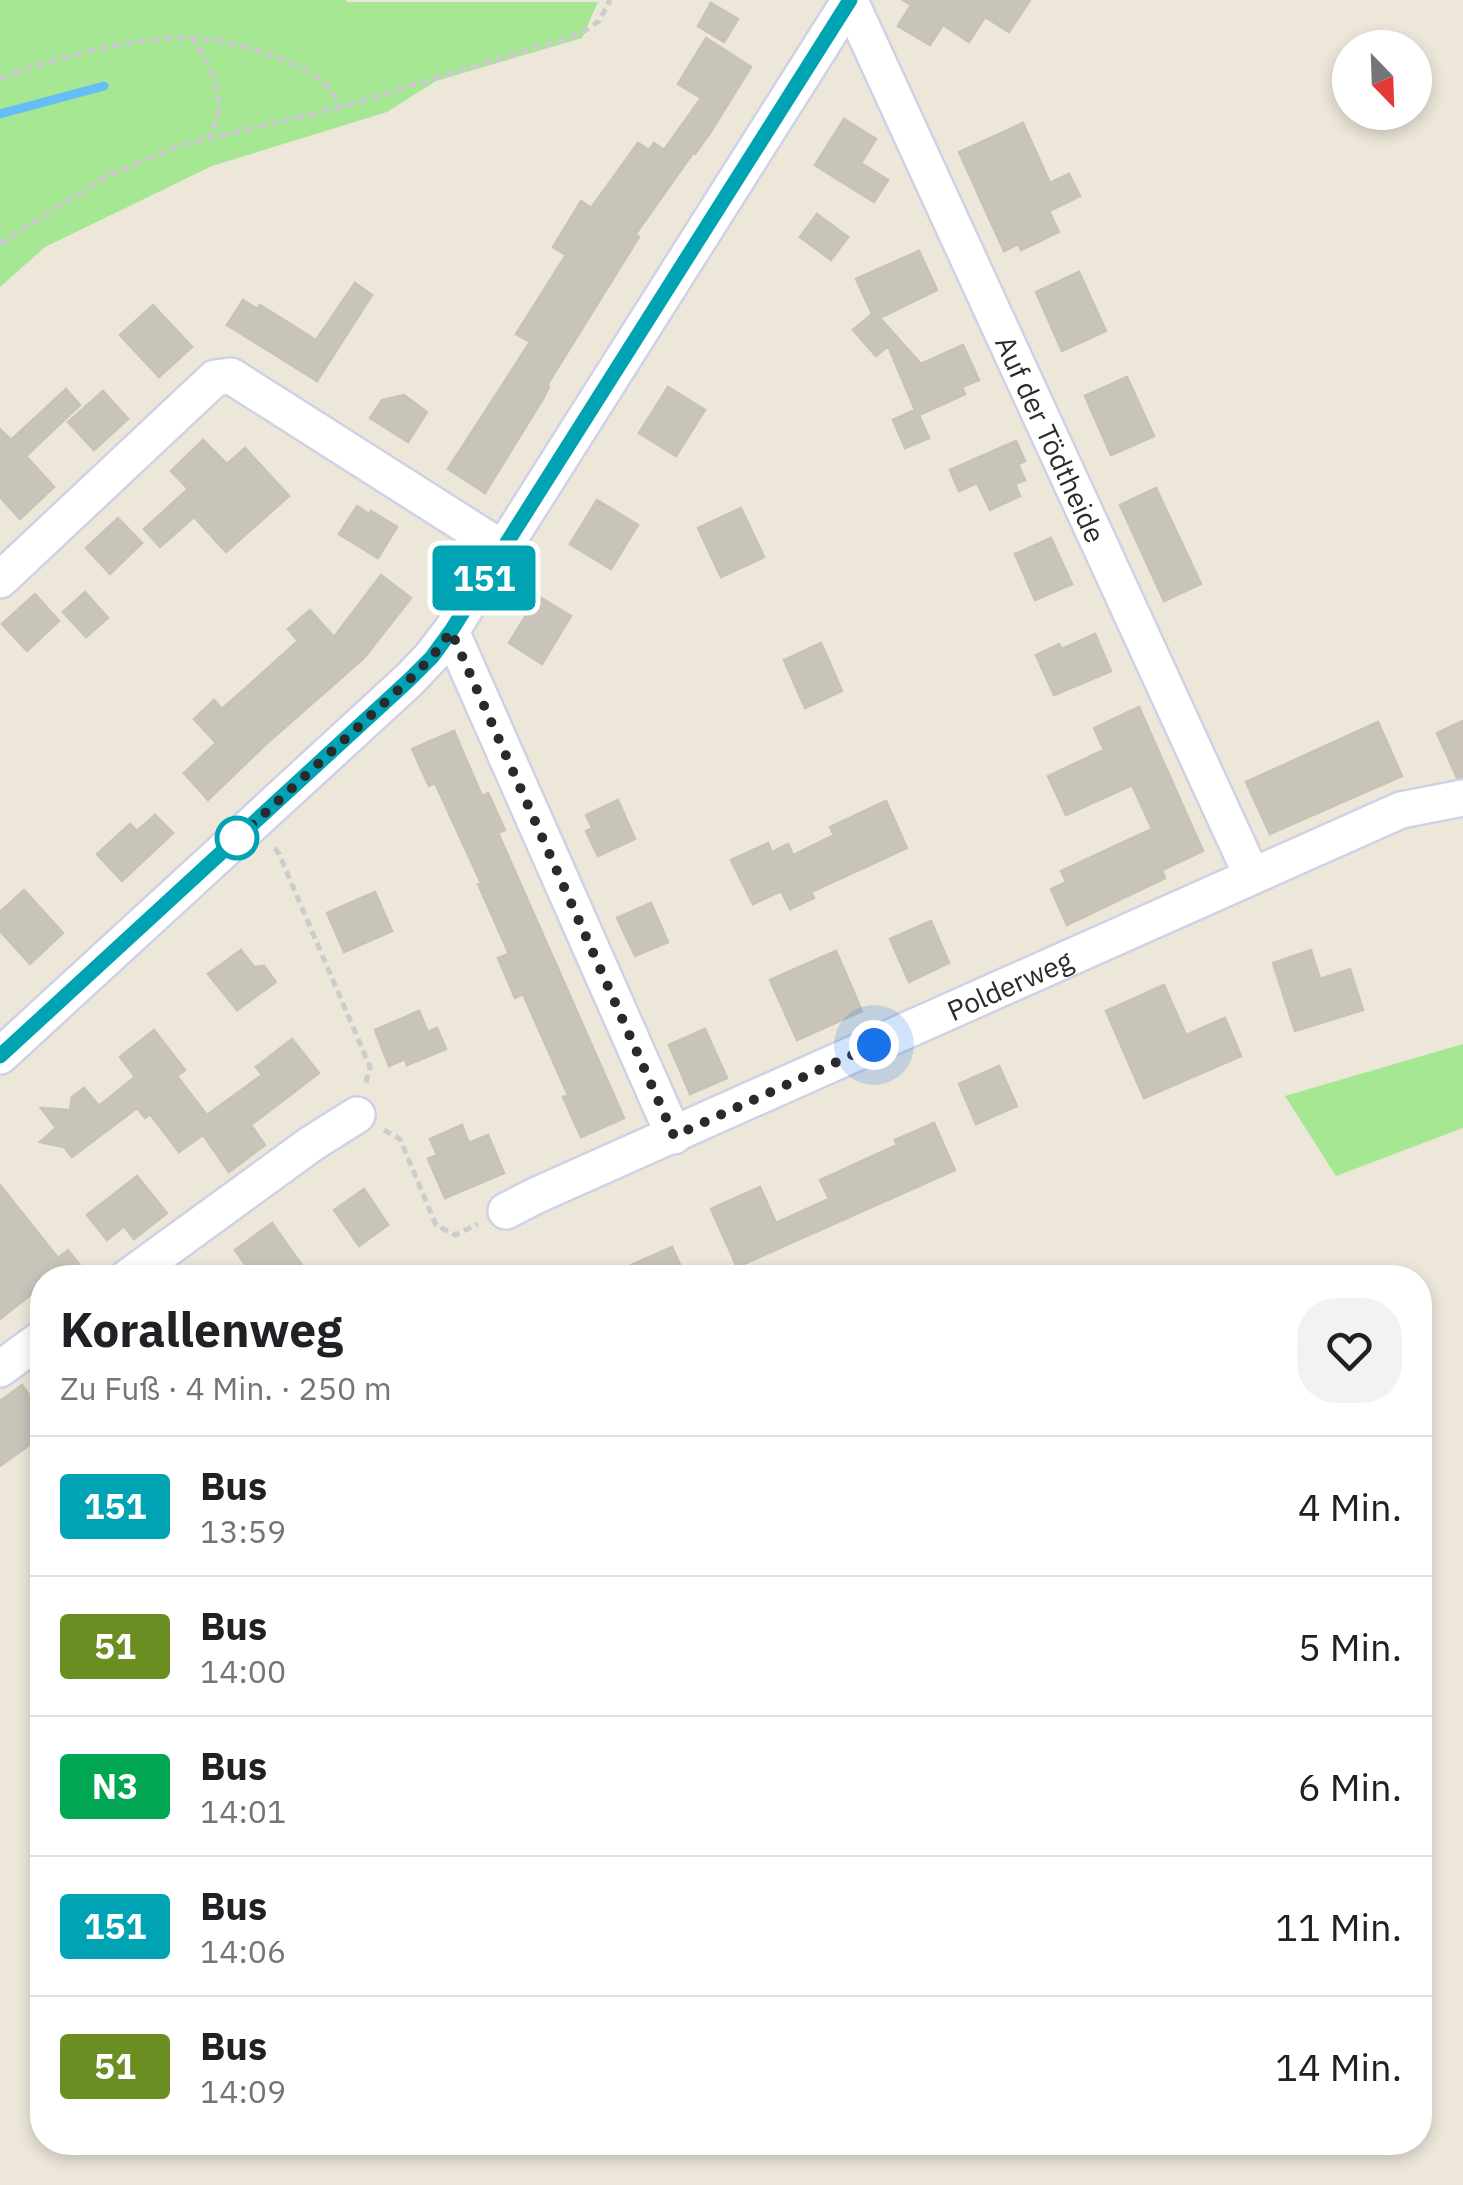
<!DOCTYPE html>
<html lang="de">
<head>
<meta charset="utf-8">
<style>
  body { margin:0; font-family:"IBM Plex Sans",sans-serif; background:#f2f2f2; color:#202124; height:100vh; display:flex; flex-direction:column; font-size:38px; white-space:nowrap }
  * { box-sizing:border-box; margin:0 }
  p { font-size:32px; color:#757577 }
  .icon { flex:none; width:55px; height:55px; fill:none; stroke:currentColor; stroke-width:2; stroke-linecap:round; stroke-linejoin:round }
  .map { position:relative; flex:1; overflow:hidden }
  .details { position:absolute; left:30px; top:1265px; width:1402px; height:890px; display:flex; flex-direction:column; background:#fff; border-radius:40px; box-shadow:0 5px 15px #0003 }
  .details>* { flex:none }
  .badge { padding:0 20px; border-radius:8px; font-size:35px; line-height:65px }
  .needle { width:65px; rotate:157deg }
  .buttons { position:absolute; left:1332px; top:30px; display:grid; gap:20px }
  .buttons a { display:grid; place-items:center; width:100px; height:100px; border-radius:50%; background:#fff; box-shadow:0 5px 15px #0003; font-size:50px }
  .you { position:absolute; width:50px; height:50px; margin:-25px; border:8px solid #fff; border-radius:50%; background:#1a73e8; box-shadow:0 0 0 15px #1a73e833 }
  .map>.badge { position:absolute; translate:-50% -50%; box-shadow:0 0 0 5px #fff }
  .round { display:grid; place-items:center; flex:none; width:105px; height:105px; border-radius:40px; background:#f2f2f2 }
  .overview { display:flex; align-items:center; justify-content:space-between; height:170px; padding:0 30px }
  h1 { font-size:48px; font-weight:700; line-height:75px }
  ul { padding:0; list-style:none }
  li { display:flex; align-items:center; gap:30px; height:140px; padding:0 30px; border-top:2px solid #e0e0e0 }
  li div { flex:1 }
  li b { display:block; font-size:38px }
  li em { font-style:normal }
  li .badge { min-width:110px; font-weight:700; text-align:center }
  .map>svg:first-child { display:block }
  .green { fill:#a5e793 }
  .lines { fill:none; stroke-linecap:round; stroke-linejoin:round }
  .stream { stroke:#66bef6; stroke-width:9 }
  .building { fill:#c8c4ba; stroke:#c8c3b4; stroke-width:2.5 }
  .minor-casing { stroke:#d0d1e4; stroke-width:40 }
  .path { stroke:#ccc; stroke-width:5; stroke-dasharray:8 5; stroke-linecap:butt }
  .minor { stroke:#fff; stroke-width:35 }
  .line-casing { stroke:#fff; stroke-width:22 }
  .line { stroke:#00a3b4; stroke-width:15 }
  .walk { stroke:#2a2a2a; stroke-width:10; stroke-dasharray:0 18 }
  .stop-dot { fill:#fff; stroke:#00a3b4; stroke-width:5 }
  .labels { text-anchor:middle; dominant-baseline:central; stroke-width:9; stroke-linejoin:round; paint-order:stroke }
  .street-label { font-size:28px; fill:#2a2a2a; stroke:#fff }
</style>
</head>
<body>
<div class="map">
<svg width="1463" height="2185" viewBox="0 0 1463 2185">
  <rect width="100%" height="100%" fill="#ede7da"/>
  <!-- green -->
  <path class="green" d="M0,0H346L347,2H598L582,38L436,81L387,112L212,166L45,247L0,287Z
    M1463,1044V1128L1336,1176L1285,1096Z"/>
  <g class="lines">
    <!-- stream -->
    <path class="stream" d="M0,114L104,86"/>
  </g>
  <!-- building -->
  <path class="building" d="M903,0H1030L1009,32L985,17L969,42L943,25L930,45L898,26L911,5Z
    M711,3L738,19L724,42L698,26Z
    M706,38L751,67L710,133L695,154L693,153L635,235L639,237L547,385L549,387L543,399L485,493L448,469L530,342L516,334L566,255L553,247L581,201L591,208L638,143L649,150L654,143L664,150L701,98L678,84Z
    M844,119L876,139L861,163L888,180L874,202L815,165Z
    M1023,123L1050,183L1069,174L1080,196L1049,211L1059,232L1021,250L1018,244L1004,251L959,152Z
    M817,214L848,237L831,260L800,237Z
    M919,251L937,290L880,318L921,364L963,345L979,380L962,387L965,394L919,415L929,438L905,448L893,420L915,410L888,346L876,356L853,330L872,314L856,279Z
    M1079,272L1106,331L1062,351L1036,292Z
    M355,283L372,295L317,381L227,325L243,300L257,309L260,305L316,340Z
    M153,305L192,347L159,377L120,335Z
    M1127,377L1154,436L1111,455L1085,396Z
    M668,387L705,410L676,456L639,433Z
    M66,389L80,405L26,456L54,487L20,519L0,497V429L11,440Z
    M103,391L128,419L94,450L68,422Z
    M404,395L427,412L408,442L370,418L382,400Z
    M203,440L227,464L245,448L289,496L226,552L194,517L160,547L144,529L188,489L171,471Z
    M1016,441L1025,461L1018,464L1025,480L1015,484L1020,496L990,510L977,483L959,491L950,470Z
    M1156,488L1201,584L1164,601L1120,505Z
    M597,500L638,525L611,569L570,544Z
    M357,506L369,514L371,511L397,527L378,558L339,534Z
    M741,508L764,557L721,577L698,528Z
    M118,518L142,543L110,574L86,548Z
    M1051,538L1072,584L1035,600L1015,554Z
    M381,575L411,598L364,658L265,745L208,800L184,773L216,743L194,719L214,700L222,709L298,641L288,629L310,610L334,637Z
    M85,592L108,618L86,637L63,612Z
    M35,594L59,621L27,651L2,624Z
    M538,596L571,616L542,664L509,643Z
    M1095,634L1111,671L1054,695L1036,655L1059,644L1062,649Z
    M821,643L842,691L805,708L784,660Z
    M1139,707L1203,851L1162,870L1165,878L1067,925L1051,889L1066,882L1061,871L1152,829L1132,785L1066,815L1048,776L1104,750L1094,728Z
    M1463,721V777L1457,778L1437,733Z
    M1378,722L1402,776L1270,834L1246,782Z
    M454,731L482,796L488,793L505,830L498,833L624,1118L581,1137L563,1097L568,1095L523,994L515,998L498,958L509,954L478,884L481,883L435,783L429,786L412,749Z
    M618,800L635,839L598,856L586,831L592,828L586,815Z
    M886,801L907,848L811,892L814,898L790,909L781,891L753,904L731,860L768,843L772,852L788,844L793,855L834,835L830,827Z
    M155,815L173,833L122,881L97,854L130,824L137,831Z
    M24,890L63,933L30,964L0,931V912Z
    M375,892L392,931L344,952L327,913Z
    M651,903L668,942L635,956L617,918Z
    M931,921L949,963L909,982L890,939Z
    M241,950L254,967L264,966L276,982L237,1010L208,974Z
    M1311,950L1320,979L1350,969L1363,1010L1295,1031L1273,963Z
    M836,951L862,1011L797,1040L770,980Z
    M1164,985L1186,1035L1225,1018L1241,1056L1144,1098L1106,1011Z
    M419,1011L428,1032L437,1028L446,1049L407,1065L405,1059L389,1066L375,1030Z
    M705,1029L727,1078L690,1094L669,1045Z
    M154,1030L185,1070L177,1076L207,1115L262,1075L256,1067L292,1039L319,1073L251,1125L265,1145L229,1172L203,1135L179,1152L150,1114L145,1118L137,1108L72,1157L64,1147L40,1142L56,1128L41,1108L70,1110L72,1097L84,1088L99,1106L135,1077L120,1057Z
    M999,1066L1017,1106L976,1124L959,1084Z
    M934,1123L955,1170L737,1267L711,1209L760,1187L776,1223L829,1199L820,1180L897,1145L895,1140Z
    M462,1125L469,1143L488,1135L504,1173L445,1198L428,1159L437,1155L430,1139Z
    M137,1176L167,1213L134,1239L124,1226L107,1240L87,1215Z
    M0,1185L58,1258L68,1250L82,1268L72,1276L73,1278H42V1286L0,1319Z
    M364,1189L388,1225L359,1246L334,1210Z
    M272,1223L311,1278H255L235,1250Z
    M672,1247L686,1278H602Z
    M22,1385L42,1414V1436L0,1466V1401Z"/>
  <g class="lines">
    <defs>
      <g id="minor">
        <path id="s1" d="M850,1L1252,876"/>
        <path d="M0,580L215,378L231,376L503,549"/>
        <path d="M451,631L674,1136"/>
        <path d="M0,1056L409,680L431,657L451,631L850,0"/>
        <path id="s2" d="M506,1211L535,1196L1401,810L1463,798"/>
        <path d="M127,1278L311,1144L357,1115"/>
        <path d="M0,1369L42,1338"/>
      </g>
    </defs>
    <!-- minor casing -->
    <use href="#minor" class="minor-casing"/>
    <!-- path -->
    <path class="path" d="M191,37C208,60 222,86 218,115C217,123 211,131 208,139
      M0,79C52,58 139,35 195,38C223,40 250,47 277,57C305,68 328,79 341,107
      M0,244L105,177L182,145L341,107L580,34L599,21L610,0
      M275,848L279,854L370,1067L365,1086
      M384,1130L400,1139L436,1225L455,1235L478,1224"/>
    <!-- minor -->
    <use href="#minor" class="minor"/>
  </g>
  <g class="lines">
    <defs>
      <path id="line" d="M0,1056L409,680L432,657L451,631L850,0"/>
    </defs>
    <!-- line casing -->
    <use href="#line" class="line-casing"/>
    <!-- line -->
    <use href="#line" class="line"/>
    <!-- walk -->
    <path class="walk" d="M237,838L225,850L409,680L432,657L451,631L674,1136L874,1045"/>
  </g>
  <!-- markers -->
  <circle class="stop-dot" cx="237" cy="838" r="20"/>
  <g class="labels">
    <!-- street labels -->
    <g class="street-label">
      <text stroke="none"><textPath href="#s1" startOffset="482">Auf der Tödtheide</textPath></text>
      <text stroke="none"><textPath href="#s2" startOffset="552">Polderweg</textPath></text>
    </g>
  </g>
</svg>
<div class="buttons">
<a><svg class="needle" viewBox="-14 -14 28 28"><path d="M0-13l5 13h-10z" fill="#e53935"/><path d="M0 13l5-13h-10z" fill="#757577"/></svg></a>
</div>
<div class="you" style="left:874px;top:1045px"></div>
<b class="badge" style="left:484px;top:578px;background:#00a3b4;color:#fff">151</b>
<section class="details">
<div class="overview"><div><h1>Korallenweg</h1><p>Zu Fuß · 4 Min. · 250 m</p></div><a class="round"><svg class="icon" aria-label="heart" viewBox="0 0 24 24"><path d="M12 20l-8-8c-3-5 5-10 8-4 3-6 11-1 8 4z"/></svg></a></div>
<ul>
<li><span class="badge" style="background:#00a3b4;color:#fff">151</span><div><b>Bus</b><p>13:59</p></div><em>4 Min.</em></li>
<li><span class="badge" style="background:#6b8e23;color:#fff">51</span><div><b>Bus</b><p>14:00</p></div><em>5 Min.</em></li>
<li><span class="badge" style="background:#00a651;color:#fff">N3</span><div><b>Bus</b><p>14:01</p></div><em>6 Min.</em></li>
<li><span class="badge" style="background:#00a3b4;color:#fff">151</span><div><b>Bus</b><p>14:06</p></div><em>11 Min.</em></li>
<li><span class="badge" style="background:#6b8e23;color:#fff">51</span><div><b>Bus</b><p>14:09</p></div><em>14 Min.</em></li>
</ul>
</section>
</div>
</body>
</html>
